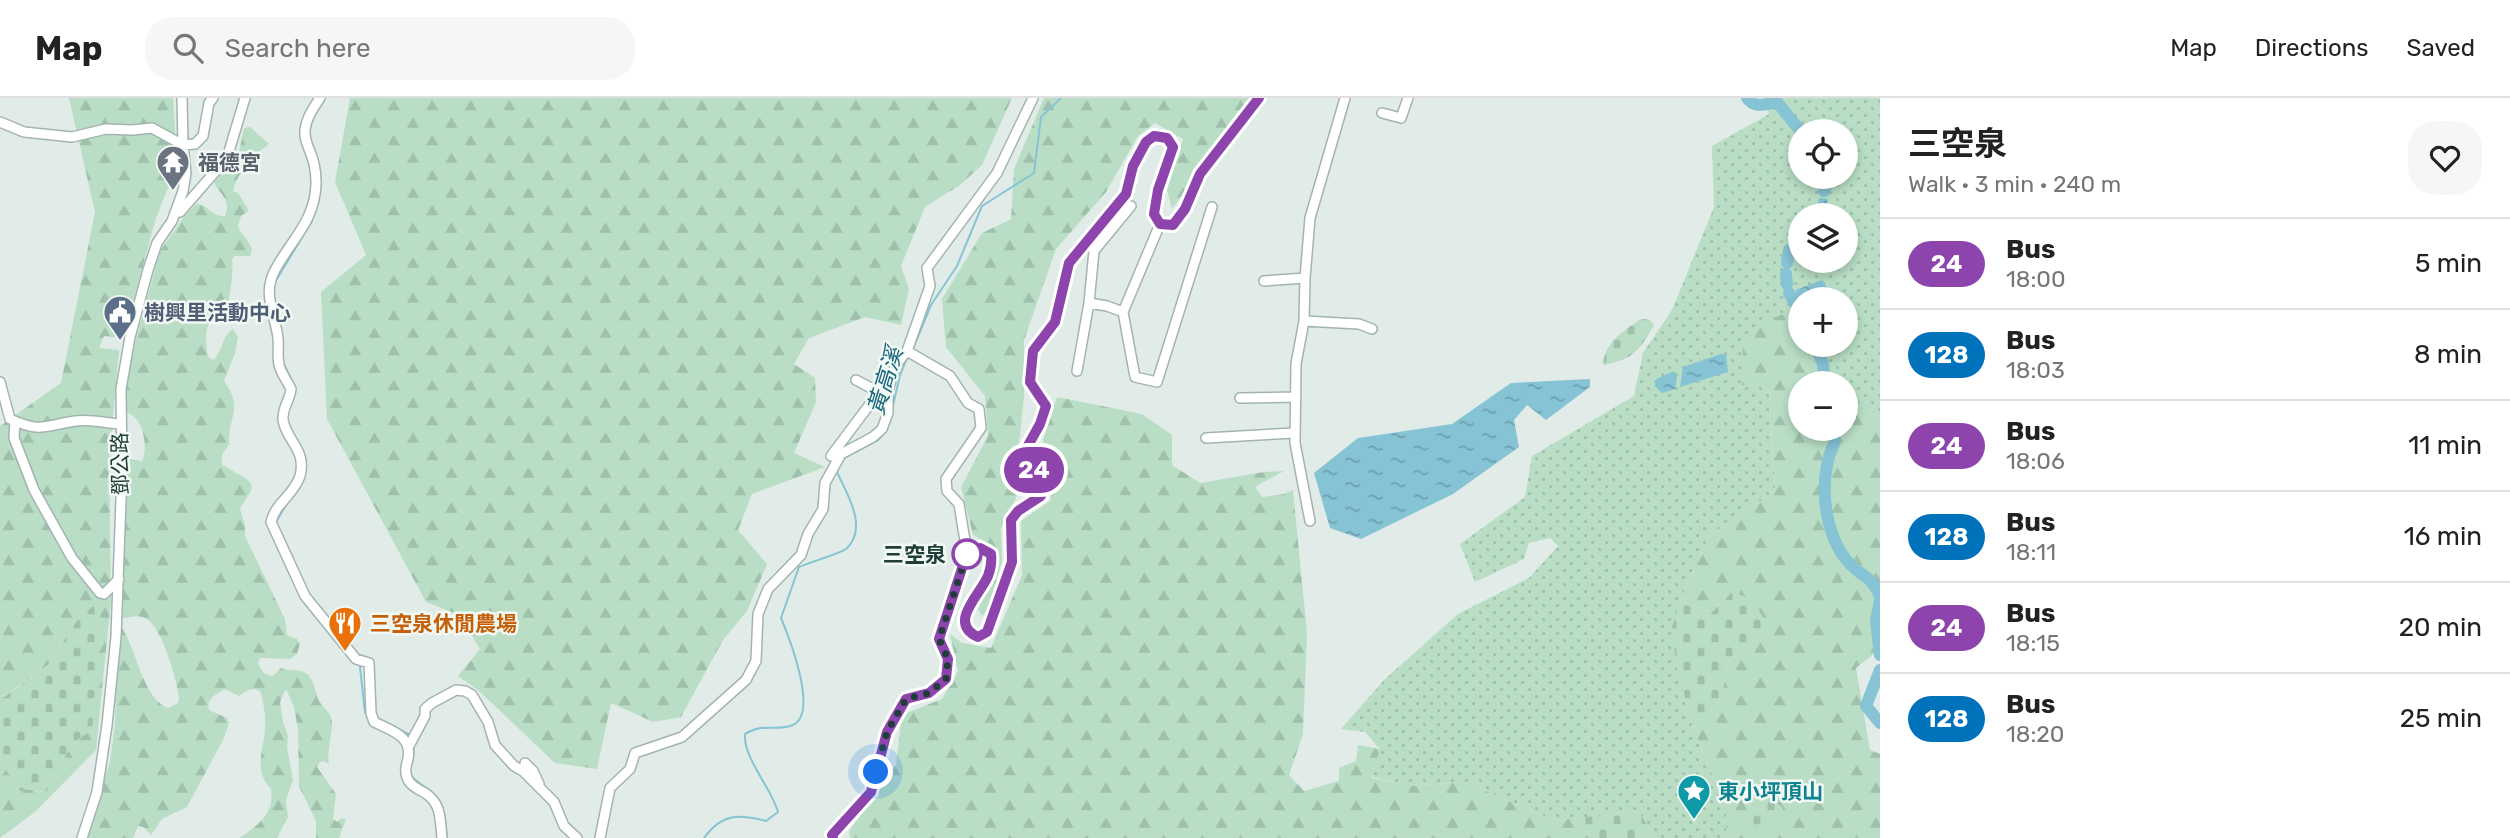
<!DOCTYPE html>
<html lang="en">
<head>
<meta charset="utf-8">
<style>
  body { margin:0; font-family:Rubik,"Noto Sans TC",sans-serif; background:#f6f6f6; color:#222; height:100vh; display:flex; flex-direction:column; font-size:26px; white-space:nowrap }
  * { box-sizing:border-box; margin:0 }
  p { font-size:23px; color:#767676 }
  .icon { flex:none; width:38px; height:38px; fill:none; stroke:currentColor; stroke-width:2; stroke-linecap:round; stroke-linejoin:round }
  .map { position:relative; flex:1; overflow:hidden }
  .details { display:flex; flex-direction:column; background:#fff; width:630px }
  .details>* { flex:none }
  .badge { padding:0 14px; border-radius:23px; font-size:24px; line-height:46px }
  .controls { position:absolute; left:1788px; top:21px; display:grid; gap:14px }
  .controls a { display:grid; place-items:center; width:70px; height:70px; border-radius:50%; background:#fff; box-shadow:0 4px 10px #0003; font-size:35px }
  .you { position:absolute; width:35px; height:35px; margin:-18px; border:5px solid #fff; border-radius:50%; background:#1a73e8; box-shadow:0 0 0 10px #1a73e833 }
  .map>.badge { position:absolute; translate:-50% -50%; box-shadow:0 0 0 4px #fff }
  .round { display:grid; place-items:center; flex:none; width:74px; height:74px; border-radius:28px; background:#f6f6f6 }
  .head { display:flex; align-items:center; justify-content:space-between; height:119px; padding:0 28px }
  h1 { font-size:33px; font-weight:700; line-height:52px }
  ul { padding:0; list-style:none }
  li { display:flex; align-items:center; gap:21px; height:91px; padding:0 28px; border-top:2px solid #e0e0e0 }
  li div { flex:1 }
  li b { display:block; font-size:26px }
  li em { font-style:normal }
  li .badge { min-width:77px; font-weight:700; text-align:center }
  header { display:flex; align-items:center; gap:42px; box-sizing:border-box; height:98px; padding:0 35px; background:#fff; border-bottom:2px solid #e0e0e0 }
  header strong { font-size:33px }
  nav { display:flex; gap:38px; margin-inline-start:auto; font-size:24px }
  .search { width:490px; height:63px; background:#f6f6f6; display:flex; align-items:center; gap:18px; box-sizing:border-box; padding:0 24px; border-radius:28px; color:#767676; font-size:26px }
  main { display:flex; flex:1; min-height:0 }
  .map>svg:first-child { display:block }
  .grass { fill:url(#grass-dots); fill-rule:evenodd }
  .forest { fill:url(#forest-firs) }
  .cemetery { fill:url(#cemetery-stones) }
  .water { fill:url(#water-ripples) }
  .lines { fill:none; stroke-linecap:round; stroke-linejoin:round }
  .stream { stroke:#86c3d4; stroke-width:2 }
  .river { stroke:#86c3d4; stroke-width:12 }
  .minor-casing { stroke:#a3b4b0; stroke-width:12 }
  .minor { stroke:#fff; stroke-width:9 }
  .line-casing { stroke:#fff; stroke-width:16 }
  .line { stroke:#8e44ad; stroke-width:10 }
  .walk { stroke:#203e38; stroke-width:7; stroke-dasharray:0 12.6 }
  .stop-dot { fill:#fff; stroke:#8e44ad; stroke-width:3.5 }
  .labels { text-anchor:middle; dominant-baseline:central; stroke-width:5; stroke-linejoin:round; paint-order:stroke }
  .worship-label { font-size:21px; font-weight:bold; fill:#5b616d; stroke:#f2f9f5; text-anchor:start }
  .service-label { font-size:21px; font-weight:bold; fill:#4e5e75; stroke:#f2f9f5; text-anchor:start }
  .street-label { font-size:21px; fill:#203e38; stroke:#f2f9f5 }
  .stop-label { font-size:21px; font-weight:bold; fill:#203e38; stroke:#f2f9f5; text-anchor:end }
  .food-label { font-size:21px; font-weight:bold; fill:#c56008; stroke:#f2f9f5; text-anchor:start }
  .culture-label { font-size:21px; font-weight:bold; fill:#0d838f; stroke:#f2f9f5; text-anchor:start }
  .water-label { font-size:23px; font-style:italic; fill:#18657c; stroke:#f2f9f5 }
</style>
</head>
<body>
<header>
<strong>Map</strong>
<div class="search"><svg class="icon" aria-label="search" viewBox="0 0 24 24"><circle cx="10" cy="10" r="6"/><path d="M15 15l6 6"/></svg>Search here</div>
<nav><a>Map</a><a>Directions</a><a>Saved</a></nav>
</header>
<main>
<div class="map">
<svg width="1880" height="740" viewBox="0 0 1880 740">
  <defs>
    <pattern id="grass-dots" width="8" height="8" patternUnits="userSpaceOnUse" patternTransform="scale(1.75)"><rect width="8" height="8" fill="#b9dec5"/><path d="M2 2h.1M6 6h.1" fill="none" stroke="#9fc0aa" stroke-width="1.8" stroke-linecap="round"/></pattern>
    <pattern id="forest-firs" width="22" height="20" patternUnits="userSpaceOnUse" patternTransform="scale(1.75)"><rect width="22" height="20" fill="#b9dec5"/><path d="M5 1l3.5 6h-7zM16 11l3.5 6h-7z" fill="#9fc0aa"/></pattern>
    <pattern id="cemetery-stones" width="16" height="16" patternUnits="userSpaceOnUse" patternTransform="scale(1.75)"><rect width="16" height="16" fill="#b9dec5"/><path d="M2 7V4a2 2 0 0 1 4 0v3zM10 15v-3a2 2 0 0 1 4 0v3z" fill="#9fc0aa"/></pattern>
    <pattern id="water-ripples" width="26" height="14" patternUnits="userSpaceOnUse" patternTransform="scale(1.75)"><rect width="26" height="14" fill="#86c3d4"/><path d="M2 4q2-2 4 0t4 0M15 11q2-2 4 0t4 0" fill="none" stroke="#6da0ad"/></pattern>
  </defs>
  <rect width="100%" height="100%" fill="#e1ece8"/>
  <!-- grass -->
  <path class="grass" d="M1764,0H1880V322L1846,294V285H1836L1804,258L1801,247H1846V201H1801V246L1791,211L1769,289L1775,393L1709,438L1680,503L1673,530L1676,565L1693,630L1726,711V740H1656L1638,713L1556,723L1465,684L1410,688L1372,679L1380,651L1365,634L1341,631L1384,582L1458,516L1529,480L1558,448L1550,440L1529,445L1524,461L1475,484L1460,446L1525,399L1532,358L1634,298L1643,255L1672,212L1714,109L1712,48L1769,16ZM1801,33H1846V79H1801ZM1801,117H1846V163H1801Z"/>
  <!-- forest -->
  <path class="forest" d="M69,0H173L177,67L156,120L123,240L104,238L99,250L119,252L109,363L111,502L96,652L35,714L0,740V663L21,694L25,691L45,694C57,675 69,640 92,633L76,524L48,567L3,599H0V328L61,285L95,114Z
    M350,0H1012L982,67L960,87L925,109L901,168L909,191L901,227L865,219L809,240L794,266L815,280L816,304L794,355L825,369L752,396L738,432L767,466L747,513L723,542L681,619L653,624L611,605L597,671L555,665L479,593L458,578L480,551L459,517L426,504L327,321L321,194L366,157L335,84Z
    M1044,0H1250L1172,111L1167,92L1183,41L1155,25L1138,38L1106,94L1056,151L1024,242V298L1018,356L1020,392L1001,430L1002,463L988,513L982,518L978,511L996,467L994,448L973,437L961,389L988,338L985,298L946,249L942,201L982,135L1011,121L1014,71Z
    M250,29L269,46C254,57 238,73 233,93L238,95L249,113L241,118L238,128C241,140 257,146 250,158H235L232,161C234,169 230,201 227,209C204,222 204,235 208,259L213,262C223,254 221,239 233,231L238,239L235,255L224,283C244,311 228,318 229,346C224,355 219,357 223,368C230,370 233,374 240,377C261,388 249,394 240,411L245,427V438L285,521L287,537L297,541L300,546L297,556L290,561L260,560L258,565C261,573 264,577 273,578L281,570C290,574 299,570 307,576C314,582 315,593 318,601C321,608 328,612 331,619C335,629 326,652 329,667L325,663L320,664L317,669L336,696L333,721L337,724L341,720L346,721L339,740H316V723L299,688L298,632L294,609L286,591L280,604L283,624L288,638L287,649L293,682L286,702L288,719L277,740H240C258,726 275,717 271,691C253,672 263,655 265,632C266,621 264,604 260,593C252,588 246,593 239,598L225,591C216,596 206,601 209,612L227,620L229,625L224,640L187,709L162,721L151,737L143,729L138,728L133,740H85L110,664L115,627L118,524C137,547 141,600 168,610L178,605L179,600C177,582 163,533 148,522C139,515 132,520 122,520L126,369L131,361L142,363C148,352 144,325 133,318C129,315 126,314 123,312L130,263L160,153L184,119L196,106C208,106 212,119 225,118C232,103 220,96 214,85L239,54L244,30Z
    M1791,211L1804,258L1836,285H1801V331H1846V294L1880,322V551L1856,570L1870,652L1880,656V740H1726V711L1693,630C1724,604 1721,603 1728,564L1764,536L1731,495L1712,514L1680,503L1709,438L1775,393L1769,289L1742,287L1743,238Z
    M1057,299L1142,316L1172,337V367L1200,385L1264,374L1284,373L1255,389L1262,399L1284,396L1293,392L1307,535L1303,636L1289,677L1304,693L1339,683V670L1356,663L1358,647L1380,651L1372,680L1412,688L1465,684L1556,723L1577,720L1589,740H850L849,733L896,667L902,617L942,601L958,573L950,536L962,545L991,550L1022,477L1021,423L1051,402L1043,342Z"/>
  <!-- cemetery -->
  <path class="cemetery" d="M1644,221L1650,222L1654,227C1640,252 1633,262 1603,267C1605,244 1621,235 1639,222Z
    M1731,495C1750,496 1760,512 1768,528L1764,536L1728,564C1721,603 1724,604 1693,630L1676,565L1672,530L1680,503L1712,514Z
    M95,506L101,512L92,633C72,638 56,676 46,694L25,691L21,694L0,663V599H4L48,567L76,524Z
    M1768,704L1778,706L1783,710C1780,723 1772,727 1759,732L1749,724L1751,712Z
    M1638,713L1656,740H1589L1577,720Z"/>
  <!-- water -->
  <path class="water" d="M1819,100L1828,101L1827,105L1830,113L1828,117H1816Z
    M1822,182L1829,193L1817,201H1801V205L1796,197V192Z
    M1721,256L1726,257L1728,274L1680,289L1683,269Z
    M1674,273L1677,279L1675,291L1662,295L1655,288L1656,281Z
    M1590,281V289L1546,322L1527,307L1514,322L1519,349L1453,396L1361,441L1330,430L1314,375L1358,340L1452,326L1511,285Z"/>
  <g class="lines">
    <!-- stream -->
    <path class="stream" d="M320,8L325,0
      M318,65L321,84L320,90
      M275,184L312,123L314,116
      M912,253L931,207L957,168L982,108L1034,75L1041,19L1061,0
      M283,264L291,281
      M892,312L900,277L907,260
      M887,331L891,320
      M291,333L302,352
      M844,360L878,342L883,336
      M276,424L289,402
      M360,569L365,615
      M378,620L388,626
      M393,628L410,637
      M413,645C417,656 406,668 411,677C414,683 423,687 428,691C447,704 444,719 447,740
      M704,740C722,715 739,716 766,723L778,714C771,689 743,660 745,636C763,624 777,634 793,627C819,615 789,539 781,520L799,469C808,465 841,455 846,451C869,430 847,396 837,374L838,370"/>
    <!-- river -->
    <path class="river" d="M1747,0C1755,11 1765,6 1777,4L1801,34
      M1824,93L1830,79
      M1787,165L1789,152L1801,146
      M1786,176L1787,186
      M1789,195L1801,216
      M1815,247L1823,266L1825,285
      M1832,331L1835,344C1817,377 1823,440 1851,467C1865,481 1871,478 1880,498
      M1880,502L1876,523L1880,557
      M1880,572L1866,608L1880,625"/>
    <defs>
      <path id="minor" d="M320,0C288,45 317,43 316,86C315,123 291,142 275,172C262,196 275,216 278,240C279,249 277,257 279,267C281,275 287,283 291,291C290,302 282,310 283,322C286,342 307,352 300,378C294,397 275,405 271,424L305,498L356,561L369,565L371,615L374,624C393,633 415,639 407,665C405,671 405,676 408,682C411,688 419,692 425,695C442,706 440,722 442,740
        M1382,15L1401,20L1408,0
        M0,24L24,34L72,39L106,31L132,32L152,30L183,47L195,46L203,38L209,5L213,0
        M1131,108L1094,153L1089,205L1107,208L1123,214L1135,279L1157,284L1212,109
        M180,114L227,60L245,0
        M1264,183L1305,180
        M1123,214L1160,126
        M1304,223L1359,226L1372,231
        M907,253L950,278L968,305L979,311L981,330L946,381L947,393L959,406L967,455
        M1077,273L1089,205
        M0,284L10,321C41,335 43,328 75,323C89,321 106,325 120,326
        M1240,300L1296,299
        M15,323L14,340L34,392L72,460L100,495L104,496L119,481
        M1206,340L1294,335
        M831,358L870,306L888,293L871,290L856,282
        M1310,423L1295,345L1296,266L1304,223L1305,180L1310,120L1345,0
        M409,648L425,618V611L432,605L456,592L465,593L472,597L488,624L495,647L514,668L523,673L554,704L564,728L577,740
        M525,665L533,673L539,686
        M82,740L97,694L107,627L116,539L122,374L121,291L130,239L148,172L157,145L172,123L183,93L186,75L183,47L182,0
        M600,740L610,690L630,671L635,655L682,639L746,582L756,563L758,516L768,491L801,457L808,436L823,411L825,385L841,356L873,339L882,331L888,315V293L895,268L907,253L930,188L927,170L997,75L1033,0
        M834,740L832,737L871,694L887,634L906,601L929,595L946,581L948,561L939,541L967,455L980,450L991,456C992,464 991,471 988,478C980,498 947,525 978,539L987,534L1012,464L1011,422L1018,413L1041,398L1040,387L1025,353L1040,326L1046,308L1030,284L1033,253L1055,224L1069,165L1126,96L1133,68L1146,44L1155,38L1167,40L1173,49L1158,92L1154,116L1160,126L1173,127L1185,112L1200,76L1259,0"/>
    </defs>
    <!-- minor casing -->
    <use href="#minor" class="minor-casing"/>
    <!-- minor -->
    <use href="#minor" class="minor"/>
  </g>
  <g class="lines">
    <defs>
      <path id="line" d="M833,740L832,737L871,694L887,634L906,601L929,595L946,581L948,561L939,541L967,455L980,450L991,456C992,464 991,470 988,478C980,497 947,525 978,539L987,534L1012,464L1011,422L1018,413L1041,398L1040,387L1025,353L1040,326L1046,308L1030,284L1033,253L1055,224L1069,165L1126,96L1133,68L1146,44L1154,38L1167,40L1173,49L1158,92L1154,116L1160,126L1173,127L1185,111L1200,76L1259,0"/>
    </defs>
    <!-- line casing -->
    <use href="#line" class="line-casing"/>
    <!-- line -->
    <use href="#line" class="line"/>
    <!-- walk -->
    <path class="walk" d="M876,674L887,634L906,601L929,595L946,581L948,561L939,541L967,456"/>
  </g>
  <!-- icons -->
  <defs>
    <symbol id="temple-pin" viewBox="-11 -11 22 30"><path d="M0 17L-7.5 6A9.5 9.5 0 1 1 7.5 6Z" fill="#6b7280" stroke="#f2f9f5"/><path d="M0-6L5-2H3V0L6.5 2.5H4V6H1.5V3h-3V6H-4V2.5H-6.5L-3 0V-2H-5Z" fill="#fff"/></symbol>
    <symbol id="civic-pin" viewBox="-11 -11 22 30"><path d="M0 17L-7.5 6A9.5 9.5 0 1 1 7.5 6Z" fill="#5c6f8a" stroke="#f2f9f5"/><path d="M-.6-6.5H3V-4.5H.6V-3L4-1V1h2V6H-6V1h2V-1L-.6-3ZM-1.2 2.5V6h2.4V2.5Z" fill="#fff"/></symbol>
    <symbol id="restaurant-pin" viewBox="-11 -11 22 30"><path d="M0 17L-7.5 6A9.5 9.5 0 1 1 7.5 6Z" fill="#e8710a" stroke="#f2f9f5"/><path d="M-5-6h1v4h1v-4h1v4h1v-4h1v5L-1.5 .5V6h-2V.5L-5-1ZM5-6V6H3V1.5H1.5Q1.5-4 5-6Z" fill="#fff"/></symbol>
    <symbol id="sight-pin" viewBox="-11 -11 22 30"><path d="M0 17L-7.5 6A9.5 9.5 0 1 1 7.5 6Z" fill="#0f9aa8" stroke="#f2f9f5"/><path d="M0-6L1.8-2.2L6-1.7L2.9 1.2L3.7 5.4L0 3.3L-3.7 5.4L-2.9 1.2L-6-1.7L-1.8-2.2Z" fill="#fff"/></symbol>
  </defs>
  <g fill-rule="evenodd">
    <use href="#temple-pin" x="154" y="45" width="38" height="52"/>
    <use href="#civic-pin" x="101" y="195" width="38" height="52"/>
    <use href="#restaurant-pin" x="326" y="506" width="38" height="52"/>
    <use href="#sight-pin" x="1675" y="674" width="38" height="52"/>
  </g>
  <!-- markers -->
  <circle class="stop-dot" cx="967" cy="456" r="14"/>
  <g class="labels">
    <!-- worship labels -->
    <g class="worship-label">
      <text x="198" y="64">福德宮</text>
    </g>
    <!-- service labels -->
    <g class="service-label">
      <text x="144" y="214">樹興里活動中心</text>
    </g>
    <!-- street labels -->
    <g class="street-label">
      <text transform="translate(120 366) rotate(-91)">鄧公路</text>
    </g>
    <!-- stop labels -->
    <g class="stop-label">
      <text x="946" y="456">三空泉</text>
    </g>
    <!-- food labels -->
    <g class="food-label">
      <text x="370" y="525">三空泉休閒農場</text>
    </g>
    <!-- culture labels -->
    <g class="culture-label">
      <text x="1718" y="693">東小坪頂山</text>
    </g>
    <!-- water labels -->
    <g class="water-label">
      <text transform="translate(885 283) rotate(-73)">黃高溪</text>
    </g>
  </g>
</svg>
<div class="controls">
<a><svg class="icon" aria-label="locate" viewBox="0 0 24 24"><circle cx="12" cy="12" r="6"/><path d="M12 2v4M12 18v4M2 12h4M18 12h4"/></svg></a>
<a><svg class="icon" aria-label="layers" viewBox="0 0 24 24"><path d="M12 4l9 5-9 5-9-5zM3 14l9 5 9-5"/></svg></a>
<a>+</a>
<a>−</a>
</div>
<div class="you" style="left:876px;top:674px"></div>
<b class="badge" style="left:1034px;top:372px;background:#8e44ad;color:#fff">24</b>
</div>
<section class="details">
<div class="head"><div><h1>三空泉</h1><p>Walk · 3 min · 240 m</p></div><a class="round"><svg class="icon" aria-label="heart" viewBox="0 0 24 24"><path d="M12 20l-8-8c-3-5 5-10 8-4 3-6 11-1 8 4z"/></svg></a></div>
<ul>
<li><span class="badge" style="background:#8e44ad;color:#fff">24</span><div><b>Bus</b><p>18:00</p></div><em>5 min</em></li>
<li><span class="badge" style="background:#0072bc;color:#fff">128</span><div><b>Bus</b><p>18:03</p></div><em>8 min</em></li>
<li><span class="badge" style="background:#8e44ad;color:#fff">24</span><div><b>Bus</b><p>18:06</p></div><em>11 min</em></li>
<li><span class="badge" style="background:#0072bc;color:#fff">128</span><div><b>Bus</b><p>18:11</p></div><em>16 min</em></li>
<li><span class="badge" style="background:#8e44ad;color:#fff">24</span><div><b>Bus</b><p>18:15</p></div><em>20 min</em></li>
<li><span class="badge" style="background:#0072bc;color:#fff">128</span><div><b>Bus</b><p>18:20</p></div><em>25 min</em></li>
</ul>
</section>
</main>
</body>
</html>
